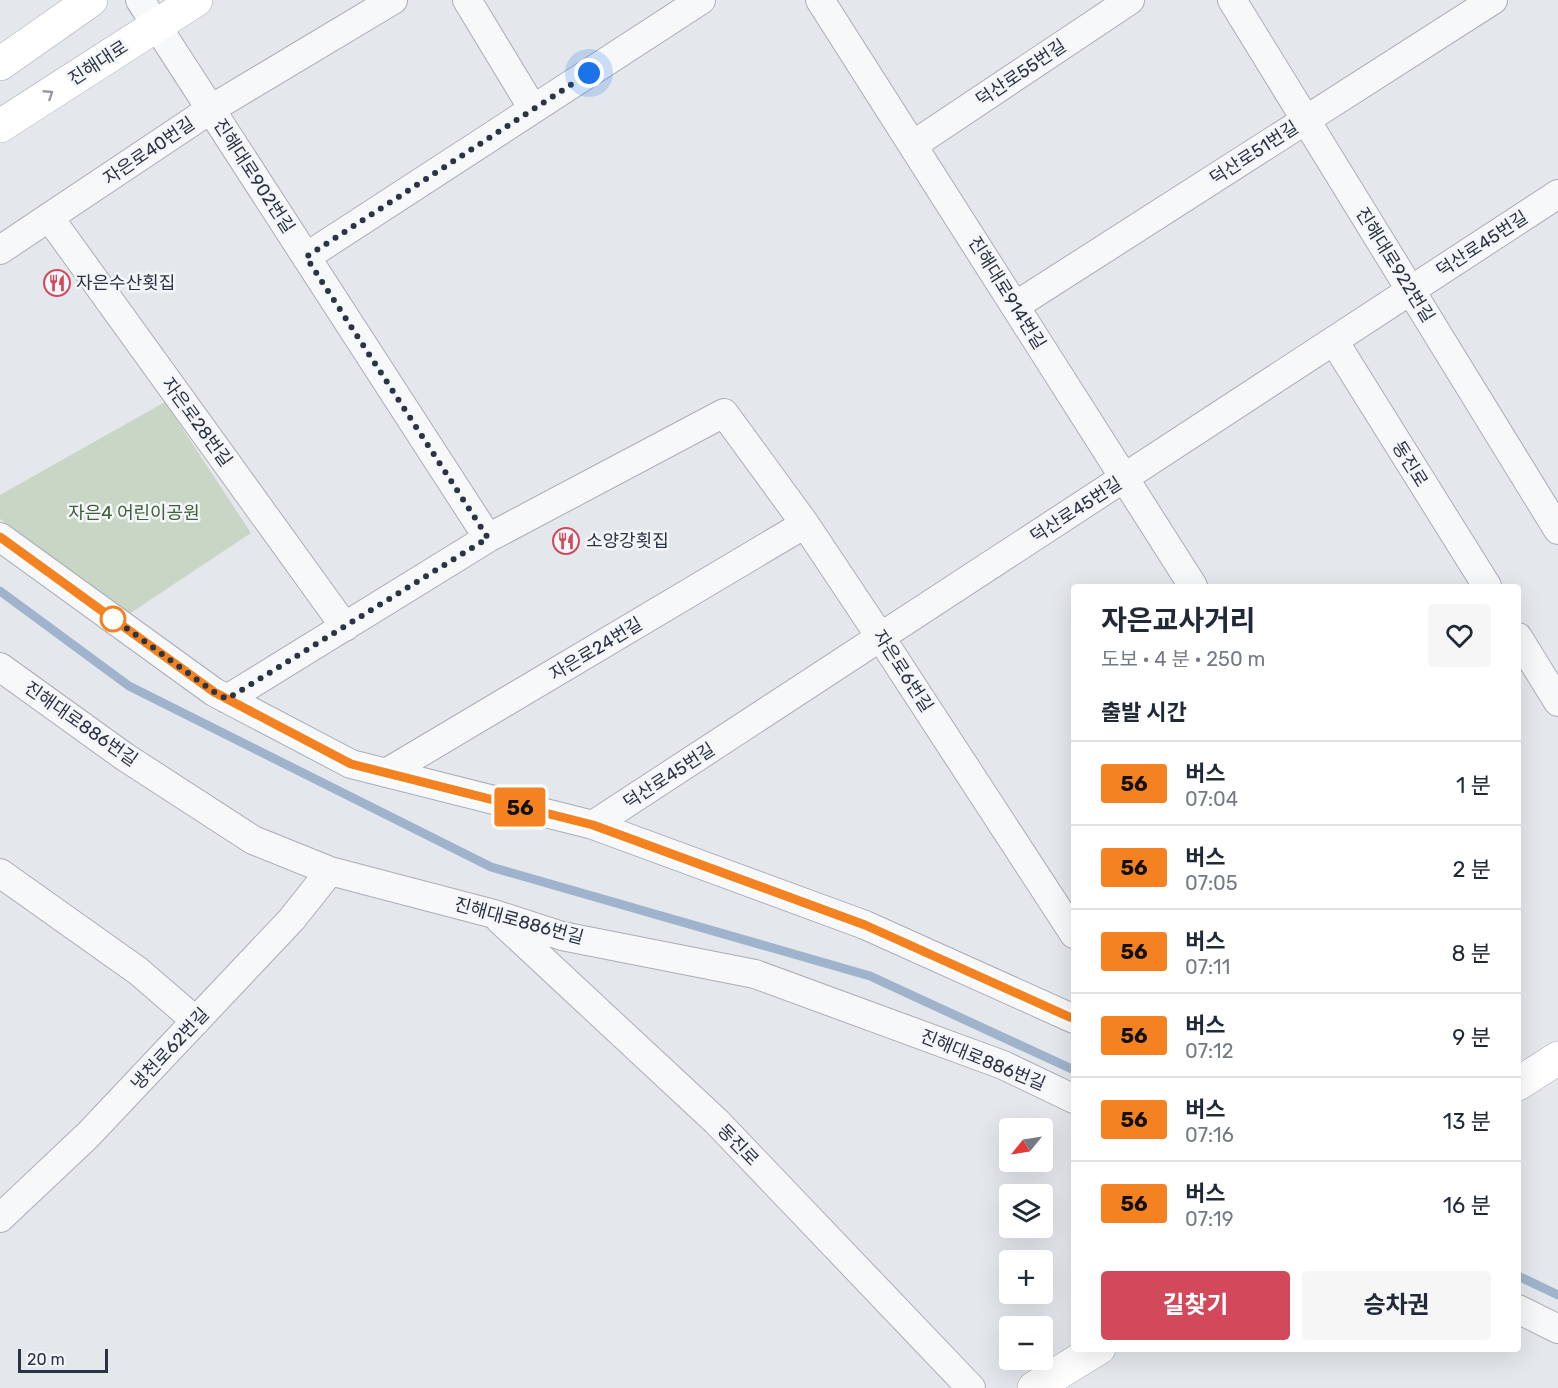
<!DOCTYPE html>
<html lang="ko">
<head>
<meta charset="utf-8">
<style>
  body { margin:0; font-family:Rubik,"Noto Sans KR",sans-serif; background:#f6f6f7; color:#1f2937; height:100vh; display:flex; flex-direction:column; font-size:22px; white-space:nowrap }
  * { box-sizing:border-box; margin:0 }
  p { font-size:20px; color:#747a83 }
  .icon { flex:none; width:33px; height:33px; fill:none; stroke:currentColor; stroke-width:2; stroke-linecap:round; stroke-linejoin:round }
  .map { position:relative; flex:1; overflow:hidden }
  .panel { position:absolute; left:1071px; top:584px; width:450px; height:768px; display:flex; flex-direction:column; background:#fff; border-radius:6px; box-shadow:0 6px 24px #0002 }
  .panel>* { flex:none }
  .badge { padding:0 12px; border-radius:4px; font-size:21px; line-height:39px }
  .needle { width:39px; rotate:240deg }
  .tools { position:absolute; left:999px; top:1118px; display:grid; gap:12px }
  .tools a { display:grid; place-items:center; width:54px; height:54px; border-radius:6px; background:#fff; box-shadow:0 6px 24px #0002; font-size:30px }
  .scale { position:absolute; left:18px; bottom:15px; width:90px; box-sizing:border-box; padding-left:6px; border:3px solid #2b3445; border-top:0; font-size:16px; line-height:21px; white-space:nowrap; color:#2b3445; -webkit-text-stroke:4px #f4f6f9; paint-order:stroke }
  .you { position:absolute; width:30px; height:30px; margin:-15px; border:4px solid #fff; border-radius:50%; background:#1a73e8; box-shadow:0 0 0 9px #1a73e833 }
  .map>.badge { position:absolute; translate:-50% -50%; box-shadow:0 0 0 3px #fff }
  h2 { padding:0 30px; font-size:22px; line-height:54px }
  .round { display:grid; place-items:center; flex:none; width:63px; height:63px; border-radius:6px; background:#f6f6f7 }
  .headline { display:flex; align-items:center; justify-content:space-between; height:102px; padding:0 30px }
  h1 { font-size:28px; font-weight:700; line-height:45px }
  .primary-button { display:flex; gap:12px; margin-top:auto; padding:12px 30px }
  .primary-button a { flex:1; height:69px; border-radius:6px; background:#d1495b; color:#fff; font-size:24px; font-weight:700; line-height:69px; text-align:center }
  .primary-button a+a { background:#f6f6f7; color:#1f2937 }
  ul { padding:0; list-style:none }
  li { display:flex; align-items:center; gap:18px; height:84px; padding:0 30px; border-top:2px solid #e0e1e3 }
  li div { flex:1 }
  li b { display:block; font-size:22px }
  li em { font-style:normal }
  li .badge { min-width:66px; font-weight:700; text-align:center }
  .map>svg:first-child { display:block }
  .green { fill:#c9d6c5 }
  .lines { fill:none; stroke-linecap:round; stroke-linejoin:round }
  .stream { stroke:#9fb4cc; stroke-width:9 }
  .street-casing { stroke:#a9aeb7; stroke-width:30 }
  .secondary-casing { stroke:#a9aeb7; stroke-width:34 }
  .primary-casing { stroke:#a3abb8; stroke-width:34 }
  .street { stroke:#f7f8fa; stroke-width:28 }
  .secondary { stroke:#fff; stroke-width:33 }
  .primary { stroke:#fff; stroke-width:33 }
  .oneway { stroke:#959aa2 }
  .line-casing { stroke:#fff; stroke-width:14 }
  .line { stroke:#f58220; stroke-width:9 }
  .walk { stroke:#2b3445; stroke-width:6; stroke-dasharray:0 10.8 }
  .stop-dot { fill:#fff; stroke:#f58220; stroke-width:3 }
  .labels { text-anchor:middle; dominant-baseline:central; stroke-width:5; stroke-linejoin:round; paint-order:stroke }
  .street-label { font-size:18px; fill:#2b3445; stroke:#f4f6f9 }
  .poi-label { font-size:18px; fill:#2b3445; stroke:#f4f6f9; text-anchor:start }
  .park-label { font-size:18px; fill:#3f6138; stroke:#f4f6f9 }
</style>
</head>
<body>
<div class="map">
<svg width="1558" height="1388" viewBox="0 0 1558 1388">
  <rect width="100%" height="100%" fill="#e4e7ec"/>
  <!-- green -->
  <path class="green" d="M165,402L251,533L129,614L0,519V495Z"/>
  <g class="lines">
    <!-- stream -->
    <path class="stream" d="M0,591L129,686L491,867L870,976L1074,1070
      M1518,1276L1558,1295"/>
    <defs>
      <path id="street" d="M140,0L488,538
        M467,0L533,109
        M820,0L1193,586
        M1232,0L1558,530
        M913,145L1130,0
        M49,217L345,627
        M0,250L211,109L393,0
        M306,257L701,0
        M1015,306L1493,0
        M1334,341L1487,586
        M0,537L214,692L351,764L593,825L865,925L1074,1019
        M1518,637L1558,702
        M0,667L125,757L253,840L330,871L494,914L562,936L755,974L1003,1065L1074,1099
        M227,699L488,538L724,413L805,524L881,638L1074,934
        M386,773L805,524
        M593,825L1558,194
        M0,873L138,971L196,1021
        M500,920L717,1122L971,1388
        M0,1218L88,1135L292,919L330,871
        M1518,1309L1558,1329"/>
      <path id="secondary" d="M1518,1084L1558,1058
        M1034,1388L1099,1348"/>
      <path id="primary" d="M0,64L91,0
        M0,126L196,0"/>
    </defs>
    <!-- street casing -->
    <use href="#street" class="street-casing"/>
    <!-- secondary casing -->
    <use href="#secondary" class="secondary-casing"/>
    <!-- primary casing -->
    <use href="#primary" class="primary-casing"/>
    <!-- street -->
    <use href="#street" class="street"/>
    <!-- secondary -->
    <use href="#secondary" class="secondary"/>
    <!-- primary -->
    <use href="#primary" class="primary"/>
  </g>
  <!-- one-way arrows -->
  <defs><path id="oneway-chevron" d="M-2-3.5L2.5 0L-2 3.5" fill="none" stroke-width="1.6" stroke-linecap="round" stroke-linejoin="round" transform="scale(1.5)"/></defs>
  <use class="oneway" href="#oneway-chevron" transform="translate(49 94) rotate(-33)"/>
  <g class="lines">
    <defs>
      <path id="line" d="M0,537L214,692L351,764L593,825L865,925L1074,1019"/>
    </defs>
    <!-- line casing -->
    <use href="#line" class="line-casing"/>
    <!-- line -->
    <use href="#line" class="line"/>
    <!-- walk -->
    <path class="walk" d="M113,619L107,614L214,692L227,699L488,538L306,257L589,73"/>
  </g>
  <!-- icons -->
  <defs>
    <symbol id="restaurant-ring" viewBox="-11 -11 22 22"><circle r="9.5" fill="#f4f6f9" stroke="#d1495b" stroke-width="1.5"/><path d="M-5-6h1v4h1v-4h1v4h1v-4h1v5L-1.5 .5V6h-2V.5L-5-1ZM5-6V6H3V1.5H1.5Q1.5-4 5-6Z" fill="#d1495b"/></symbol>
  </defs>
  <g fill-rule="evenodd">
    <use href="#restaurant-ring" x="42" y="268" width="30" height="30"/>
    <use href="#restaurant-ring" x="551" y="526" width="30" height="30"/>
  </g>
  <!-- markers -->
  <circle class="stop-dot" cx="113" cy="619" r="12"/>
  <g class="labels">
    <!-- street labels -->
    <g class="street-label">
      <text transform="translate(98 63) rotate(-33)">진해대로</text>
      <text transform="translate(1021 73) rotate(-34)">덕산로55번길</text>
      <text transform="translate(149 151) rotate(-34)">자은로40번길</text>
      <text transform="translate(1254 153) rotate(-33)">덕산로51번길</text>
      <text transform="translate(254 176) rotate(57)">진해대로902번길</text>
      <text transform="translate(1482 244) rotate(-33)">덕산로45번길</text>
      <text transform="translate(1395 265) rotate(58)">진해대로922번길</text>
      <text transform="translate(1007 293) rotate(58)">진해대로914번길</text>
      <text transform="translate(197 422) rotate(54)">자은로28번길</text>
      <text transform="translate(1410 464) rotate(58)">동진로</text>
      <text transform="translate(1076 510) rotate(-33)">덕산로45번길</text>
      <text transform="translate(596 649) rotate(-31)">자은로24번길</text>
      <text transform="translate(903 671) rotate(57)">자은로6번길</text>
      <text transform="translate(81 724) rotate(35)">진해대로886번길</text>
      <text transform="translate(669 776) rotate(-33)">덕산로45번길</text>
      <text transform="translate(519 921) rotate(15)">진해대로886번길</text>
      <text transform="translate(170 1049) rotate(-47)">냉천로62번길</text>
      <text transform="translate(983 1060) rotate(22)">진해대로886번길</text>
      <text transform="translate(738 1145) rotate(46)">동진로</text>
    </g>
    <!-- poi labels -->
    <g class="poi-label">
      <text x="76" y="283">자은수산횟집</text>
      <text x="586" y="541">소양강횟집</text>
    </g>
    <!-- park labels -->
    <g class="park-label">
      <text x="134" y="513">자은4 어린이공원</text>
    </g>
  </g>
</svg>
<div class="tools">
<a><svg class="needle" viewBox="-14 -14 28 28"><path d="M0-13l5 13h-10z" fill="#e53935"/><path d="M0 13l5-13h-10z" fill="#747a83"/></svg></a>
<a><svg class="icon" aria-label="layers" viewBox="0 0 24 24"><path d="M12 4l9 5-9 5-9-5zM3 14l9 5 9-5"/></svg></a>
<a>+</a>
<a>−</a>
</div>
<div class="scale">20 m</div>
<div class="you" style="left:589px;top:73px"></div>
<b class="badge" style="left:520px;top:807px;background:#f58220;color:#111">56</b>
<section class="panel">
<div class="headline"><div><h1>자은교사거리</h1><p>도보 · 4 분 · 250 m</p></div><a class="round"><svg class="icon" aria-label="heart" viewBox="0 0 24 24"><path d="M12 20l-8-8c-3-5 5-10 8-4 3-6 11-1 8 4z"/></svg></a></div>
<h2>출발 시간</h2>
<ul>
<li><span class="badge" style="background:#f58220;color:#111">56</span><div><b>버스</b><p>07:04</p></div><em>1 분</em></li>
<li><span class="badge" style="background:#f58220;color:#111">56</span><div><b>버스</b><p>07:05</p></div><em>2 분</em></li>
<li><span class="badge" style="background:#f58220;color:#111">56</span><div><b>버스</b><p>07:11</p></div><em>8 분</em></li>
<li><span class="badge" style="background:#f58220;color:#111">56</span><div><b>버스</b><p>07:12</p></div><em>9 분</em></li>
<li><span class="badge" style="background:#f58220;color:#111">56</span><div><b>버스</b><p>07:16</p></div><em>13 분</em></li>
<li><span class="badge" style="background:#f58220;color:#111">56</span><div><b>버스</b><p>07:19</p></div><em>16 분</em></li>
</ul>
<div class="primary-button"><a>길찾기</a><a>승차권</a></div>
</section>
</div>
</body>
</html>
